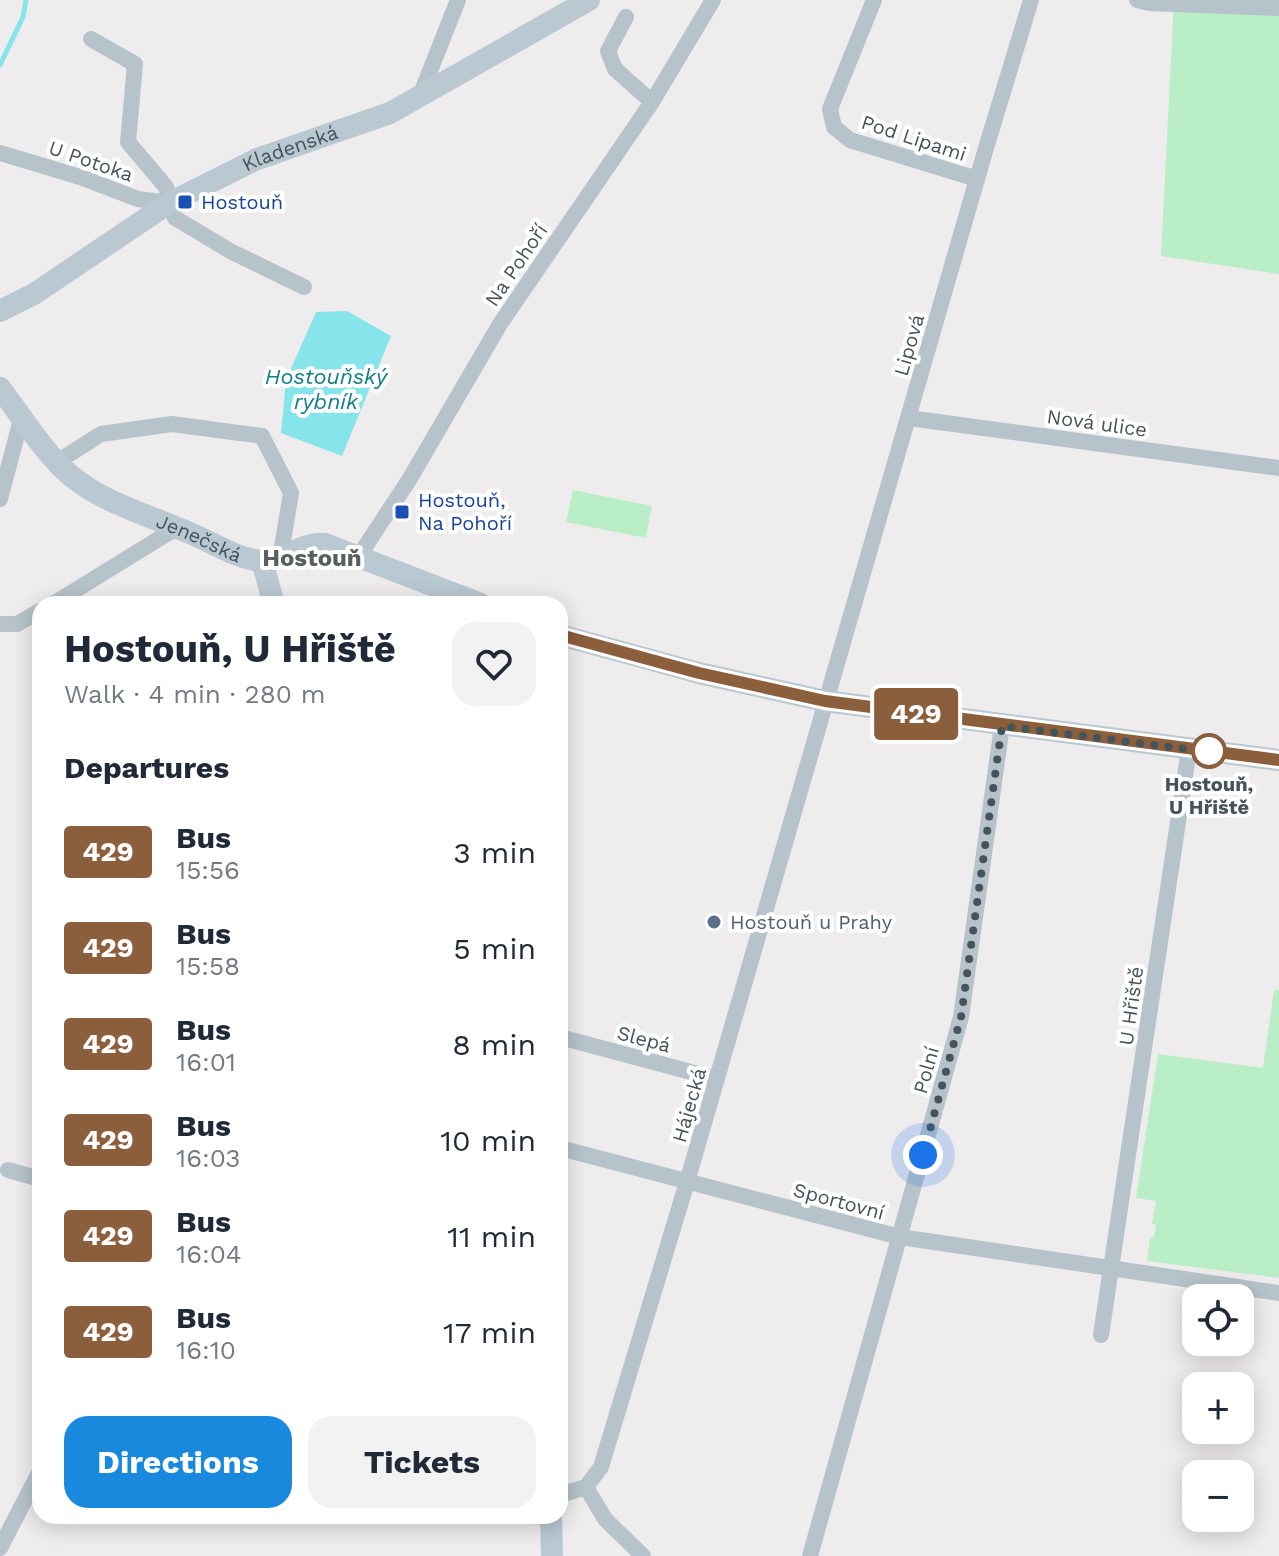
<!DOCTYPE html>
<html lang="en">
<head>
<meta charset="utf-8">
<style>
  body { margin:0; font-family:"Work Sans",sans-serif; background:#f2f2f3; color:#1f2937; height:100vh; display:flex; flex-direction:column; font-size:30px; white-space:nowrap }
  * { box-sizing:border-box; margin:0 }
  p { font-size:26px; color:#747a83 }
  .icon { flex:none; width:44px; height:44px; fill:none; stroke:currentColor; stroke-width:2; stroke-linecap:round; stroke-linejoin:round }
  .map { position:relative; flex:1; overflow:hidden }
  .side { position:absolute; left:32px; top:596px; width:536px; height:928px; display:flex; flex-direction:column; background:#fff; border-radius:24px; box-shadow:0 4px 20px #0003 }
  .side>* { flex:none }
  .badge { padding:0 16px; border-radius:6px; font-size:28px; line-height:52px }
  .fabs { position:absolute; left:1182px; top:1284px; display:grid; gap:16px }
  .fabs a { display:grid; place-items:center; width:72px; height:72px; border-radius:16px; background:#fff; box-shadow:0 4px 20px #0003; font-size:40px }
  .you { position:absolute; width:40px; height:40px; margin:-20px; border:6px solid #fff; border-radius:50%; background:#1a73e8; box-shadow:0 0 0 12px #1a73e833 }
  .map>.badge { position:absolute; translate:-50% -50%; box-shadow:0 0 0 4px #fff }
  h2 { padding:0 32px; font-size:30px; line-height:72px }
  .round { display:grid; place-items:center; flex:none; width:84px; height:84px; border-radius:24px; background:#f2f2f3 }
  .head { display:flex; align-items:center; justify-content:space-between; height:136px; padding:0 32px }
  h1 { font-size:38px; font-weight:700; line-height:60px }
  .button { display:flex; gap:16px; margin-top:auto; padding:16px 32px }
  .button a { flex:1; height:92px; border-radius:24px; background:#1889dd; color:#fff; font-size:32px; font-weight:700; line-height:92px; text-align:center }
  .button a+a { background:#f2f2f3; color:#1f2937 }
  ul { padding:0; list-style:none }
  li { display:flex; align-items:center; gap:24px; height:96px; padding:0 32px }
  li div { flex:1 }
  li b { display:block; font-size:30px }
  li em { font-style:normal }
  li .badge { min-width:88px; font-weight:700; text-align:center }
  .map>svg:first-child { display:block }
  .green { fill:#b9eec7 }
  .water { fill:#86e4eb }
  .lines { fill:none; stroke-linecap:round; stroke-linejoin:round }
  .stream { stroke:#86e4eb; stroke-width:5 }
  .street { stroke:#b7c3ca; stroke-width:16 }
  .secondary { stroke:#b9c8d1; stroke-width:22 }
  .line-casing { stroke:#fff; stroke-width:18 }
  .line { stroke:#8b5e3c; stroke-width:12 }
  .walk { stroke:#45535a; stroke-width:8; stroke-dasharray:0 14.4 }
  .transit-dot { fill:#1a4fb4; stroke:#fff; stroke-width:3 }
  .stop-dot { fill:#fff; stroke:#8b5e3c; stroke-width:4 }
  .service-dot { fill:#5c6f8a; stroke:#fff; stroke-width:3 }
  .labels { text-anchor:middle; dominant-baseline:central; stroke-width:8; stroke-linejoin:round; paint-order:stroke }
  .street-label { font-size:20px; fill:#45535a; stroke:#fff }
  .transit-label { font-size:20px; fill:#164399; stroke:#fff; text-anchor:start }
  .stop-label { font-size:20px; font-weight:bold; fill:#45535a; stroke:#fff }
  .service-label { font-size:20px; fill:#4e5e75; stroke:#fff; text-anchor:start }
  .water-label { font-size:22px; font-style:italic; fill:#0d7f87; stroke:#fff }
  .quarter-label { font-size:24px; font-weight:bold; fill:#595e61; stroke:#fff }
</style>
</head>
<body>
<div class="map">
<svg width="1279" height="1556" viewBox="0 0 1279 1556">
  <rect width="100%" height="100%" fill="#efeced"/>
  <!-- green -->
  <path class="green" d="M1174,0H1279V274L1161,256Z
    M573,490L652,506L646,538L566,522Z
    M1274,990H1279V1278L1147,1261L1150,1237H1154L1156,1225L1152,1224L1156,1201L1136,1198L1158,1054L1263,1068Z"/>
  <!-- water -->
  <path class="water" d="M347,311L391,336L342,456L281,433L286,380L316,312Z"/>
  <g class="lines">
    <!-- stream -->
    <path class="stream" d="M0,65L23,17L26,0"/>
    <!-- street -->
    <path class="street" d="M874,0L830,109L834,127L850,140L977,179
      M1137,0L1149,3L1279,8
      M626,17L608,51L615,69L652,102
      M91,39L135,64L128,142L166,187L175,218L232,252L304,287
      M420,96L458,0
      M0,153L80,177L138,199L169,203
      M909,418L1279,468
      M57,462L101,434L172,424L262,436L291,493L280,559
      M0,499L22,416
      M359,556L409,480L500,324L652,102L713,0
      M53,604L178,527
      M0,624H17L40,611
      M560,1037L717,1079
      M560,1148L900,1237L1279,1293
      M8,1170L40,1179
      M1101,1335L1189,749
      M586,1487L605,1519L643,1556
      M560,1495L586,1487L601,1467L687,1182L986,148L1031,0
      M0,1548L40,1471
      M810,1556L961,1017L1002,726"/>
    <!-- secondary -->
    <g class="secondary">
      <path id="s1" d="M0,311L34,294L169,203L257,159L390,113L589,0"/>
      <path id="s2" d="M0,388C20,414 45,454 70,475C104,504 152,516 192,534C213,543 238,559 261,561C285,563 298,542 325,544L481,604"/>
      <path d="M262,561L274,604"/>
      <path d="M560,635L699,673L825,701L1279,760"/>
      <path d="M551,1516L552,1556"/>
    </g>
  </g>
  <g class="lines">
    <defs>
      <path id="line" d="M560,635L699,673L825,701L1279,760"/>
    </defs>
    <!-- line casing -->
    <use href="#line" class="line-casing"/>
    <!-- line -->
    <use href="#line" class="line"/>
    <!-- walk -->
    <path class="walk" d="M923,1155L961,1017L1002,726L1219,753L1209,751"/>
  </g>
  <!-- markers -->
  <g class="transit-dot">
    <rect x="177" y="194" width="16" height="16" rx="4"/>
    <rect x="394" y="504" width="16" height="16" rx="4"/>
  </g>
  <circle class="stop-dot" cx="1209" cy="751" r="16"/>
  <circle class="service-dot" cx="714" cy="922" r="8"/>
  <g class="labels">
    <!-- street labels -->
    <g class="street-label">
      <text transform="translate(914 138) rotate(18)">Pod Lipami</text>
      <text stroke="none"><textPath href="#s1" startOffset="334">Kladenská</textPath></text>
      <text transform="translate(91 161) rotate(19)">U Potoka</text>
      <text transform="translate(516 265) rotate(-56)">Na Pohoří</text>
      <text transform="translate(909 345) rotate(-74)">Lipová</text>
      <text transform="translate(1097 423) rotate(8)">Nová ulice</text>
      <text stroke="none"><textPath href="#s2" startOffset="256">Jenečská</textPath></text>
      <text transform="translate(1131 1006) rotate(-82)">U Hřiště</text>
      <text transform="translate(644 1039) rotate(15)">Slepá</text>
      <text transform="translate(926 1070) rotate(-74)">Polní</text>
      <text transform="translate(689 1105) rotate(-74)">Hájecká</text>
      <text transform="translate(839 1201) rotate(15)">Sportovní</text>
    </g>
    <!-- transit labels -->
    <g class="transit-label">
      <text x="201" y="202">Hostouň</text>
      <text x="418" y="500">Hostouň,<tspan x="418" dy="23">Na Pohoří</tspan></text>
    </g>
    <!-- stop labels -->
    <g class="stop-label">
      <text x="1209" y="784">Hostouň,<tspan x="1209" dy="23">U Hřiště</tspan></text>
    </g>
    <!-- service labels -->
    <g class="service-label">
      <text x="730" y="922">Hostouň u Prahy</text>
    </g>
    <!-- water labels -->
    <g class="water-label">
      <text x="326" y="376">Hostouňský<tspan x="326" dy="25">rybník</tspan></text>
    </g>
    <!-- quarter labels -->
    <g class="quarter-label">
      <text x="312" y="558">Hostouň</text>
    </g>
  </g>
</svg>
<div class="fabs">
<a><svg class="icon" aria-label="locate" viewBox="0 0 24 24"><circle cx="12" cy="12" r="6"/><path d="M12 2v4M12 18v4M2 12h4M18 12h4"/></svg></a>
<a>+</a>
<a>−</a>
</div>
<div class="you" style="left:923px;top:1155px"></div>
<b class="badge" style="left:916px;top:714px;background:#8b5e3c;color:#fff">429</b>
<section class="side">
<div class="head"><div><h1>Hostouň, U Hřiště</h1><p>Walk · 4 min · 280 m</p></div><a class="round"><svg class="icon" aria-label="heart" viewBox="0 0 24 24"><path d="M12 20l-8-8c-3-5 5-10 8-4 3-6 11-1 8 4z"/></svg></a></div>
<h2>Departures</h2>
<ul>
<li><span class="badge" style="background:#8b5e3c;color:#fff">429</span><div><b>Bus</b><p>15:56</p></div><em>3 min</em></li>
<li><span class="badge" style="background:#8b5e3c;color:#fff">429</span><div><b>Bus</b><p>15:58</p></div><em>5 min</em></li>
<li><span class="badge" style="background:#8b5e3c;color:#fff">429</span><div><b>Bus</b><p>16:01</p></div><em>8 min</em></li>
<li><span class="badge" style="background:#8b5e3c;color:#fff">429</span><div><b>Bus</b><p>16:03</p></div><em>10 min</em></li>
<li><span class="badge" style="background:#8b5e3c;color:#fff">429</span><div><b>Bus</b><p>16:04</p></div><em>11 min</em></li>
<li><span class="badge" style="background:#8b5e3c;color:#fff">429</span><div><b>Bus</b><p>16:10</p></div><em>17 min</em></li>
</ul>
<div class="button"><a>Directions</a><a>Tickets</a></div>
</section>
</div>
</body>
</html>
